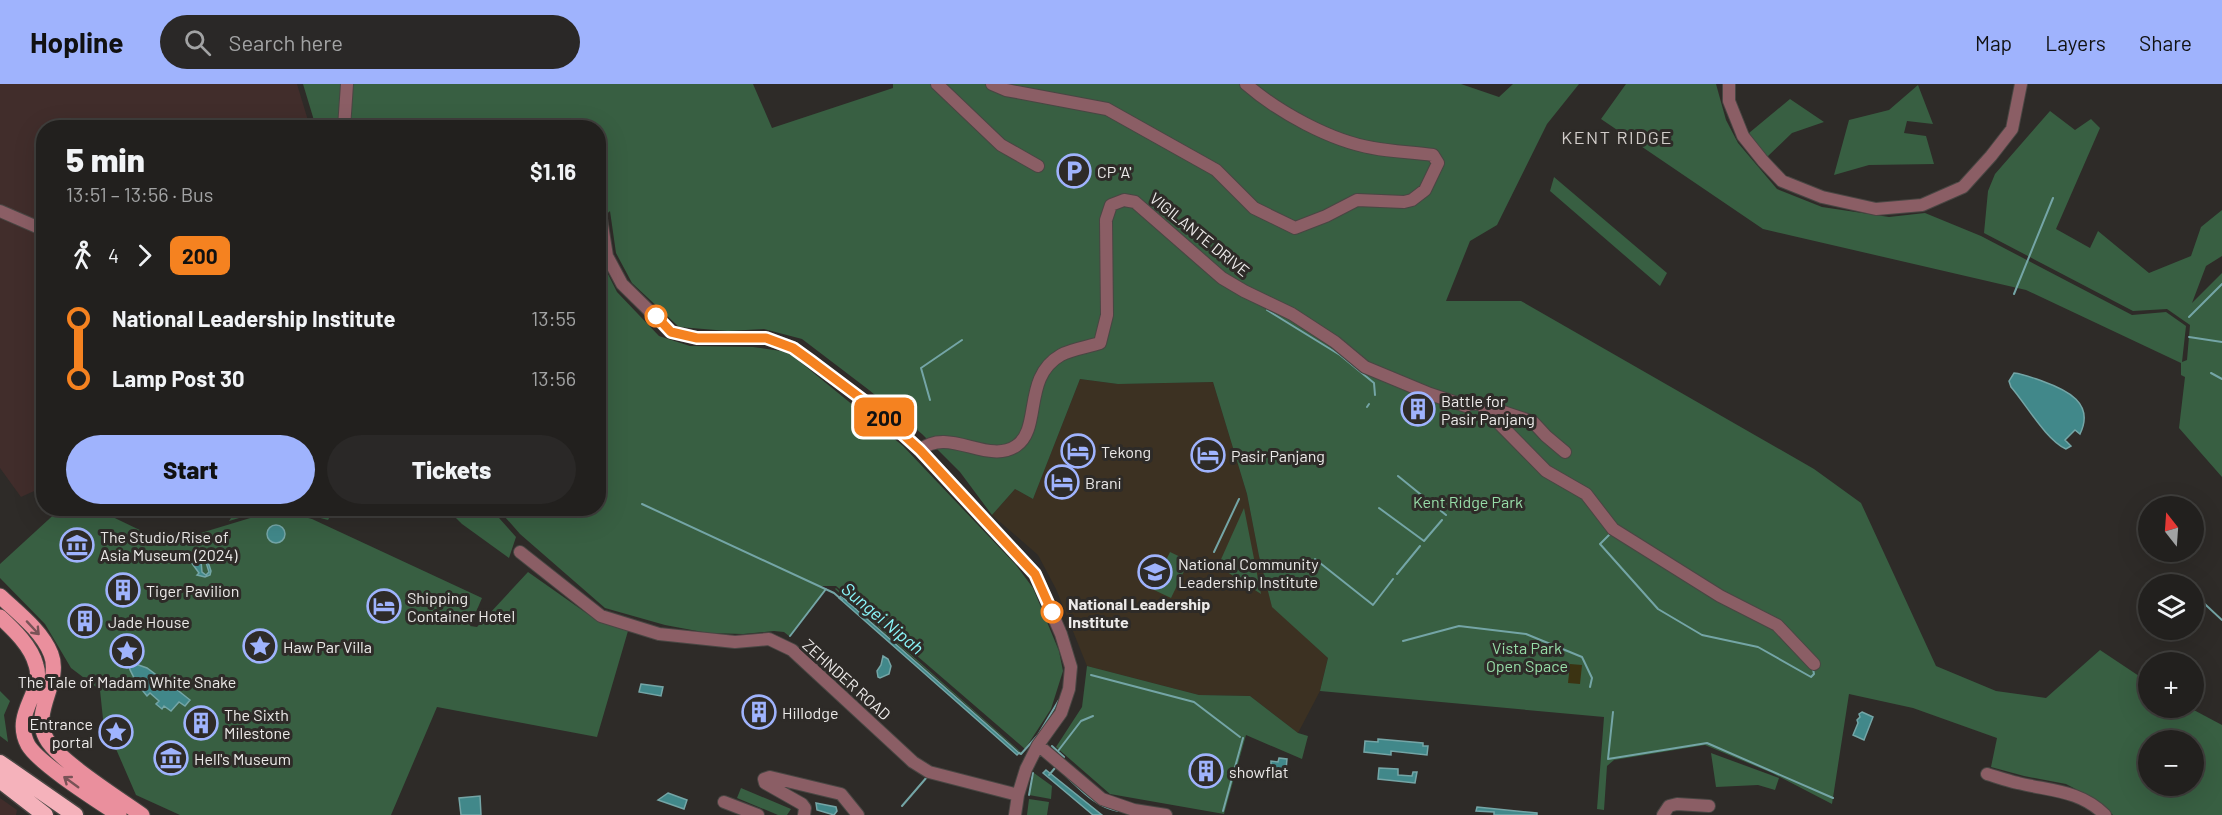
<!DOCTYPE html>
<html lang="en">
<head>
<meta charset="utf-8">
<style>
  body { margin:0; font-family:Barlow,sans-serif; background:#2a2827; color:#f1f3f6; height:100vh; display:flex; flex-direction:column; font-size:22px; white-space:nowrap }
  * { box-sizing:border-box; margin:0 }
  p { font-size:20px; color:#a2a3a4 }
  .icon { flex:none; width:33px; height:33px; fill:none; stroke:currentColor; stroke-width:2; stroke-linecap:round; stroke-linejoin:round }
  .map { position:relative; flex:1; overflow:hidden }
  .side { position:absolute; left:36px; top:36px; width:570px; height:396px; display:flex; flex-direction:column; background:#22201e; border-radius:24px; box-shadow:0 6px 24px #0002,0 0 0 2px #3f3e3c }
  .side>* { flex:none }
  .badge { padding:0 12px; border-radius:9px; font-size:21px; line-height:39px }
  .needle { width:39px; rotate:343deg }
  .tools { position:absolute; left:2138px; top:412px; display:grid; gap:12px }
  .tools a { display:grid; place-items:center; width:66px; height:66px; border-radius:50%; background:#22201e; box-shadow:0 6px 24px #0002,0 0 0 2px #3f3e3c; font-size:30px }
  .map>.badge { position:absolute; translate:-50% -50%; box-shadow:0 0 0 3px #fff }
  .legs { display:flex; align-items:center; gap:9px; height:66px; padding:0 30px; font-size:20px }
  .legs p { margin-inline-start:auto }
  .summary { display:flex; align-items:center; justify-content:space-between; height:102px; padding:0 30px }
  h1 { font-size:33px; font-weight:800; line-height:45px }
  .action { display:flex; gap:12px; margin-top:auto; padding:12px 30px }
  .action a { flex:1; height:69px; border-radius:36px; background:#9fb3fd; color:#111; font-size:24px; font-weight:800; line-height:69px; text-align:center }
  .action a+a { background:#2a2827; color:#f1f3f6 }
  ul { padding:0 30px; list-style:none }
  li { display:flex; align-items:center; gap:21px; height:60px; font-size:22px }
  li i { display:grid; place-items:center; width:9px; height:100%; margin:0 8px; background:currentColor }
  li i::after { content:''; width:15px; height:15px; margin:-8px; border:4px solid; border-radius:50%; background:#22201e }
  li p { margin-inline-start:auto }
  li:first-child i { background:linear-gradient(#0000 50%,currentColor 0) }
  li:last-child i { background:linear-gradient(currentColor 50%,#0000 0) }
  header { display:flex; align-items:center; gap:36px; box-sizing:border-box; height:84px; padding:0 30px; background:#9fb3fd; color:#111 }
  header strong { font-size:28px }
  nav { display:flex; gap:33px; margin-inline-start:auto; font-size:21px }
  .search { width:420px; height:54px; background:#2a2827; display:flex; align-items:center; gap:15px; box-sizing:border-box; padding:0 21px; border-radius:33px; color:#a2a3a4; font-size:22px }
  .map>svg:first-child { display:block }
  .commercial { fill:#412d2b }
  .education { fill:#3c3122 }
  .green { fill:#385f42; fill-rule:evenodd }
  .sand { fill:#3b3312 }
  .water { fill:#41888a; stroke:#74a5a6; stroke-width:1.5 }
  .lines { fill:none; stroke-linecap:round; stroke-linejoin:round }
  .stream { stroke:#74a5a6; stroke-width:2 }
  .minor-casing { stroke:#494643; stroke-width:14 }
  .major-casing { stroke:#494643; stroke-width:17 }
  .highway-casing { stroke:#494643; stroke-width:19 }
  .minor { stroke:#8b5e65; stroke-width:12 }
  .major { stroke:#ea8f9d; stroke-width:15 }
  .highway { stroke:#f5b2bb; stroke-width:16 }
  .oneway { stroke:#795357 }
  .line-1-casing { stroke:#fff; stroke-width:14 }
  .line-1 { stroke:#f58220; stroke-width:9 }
  .stop-1-dot { fill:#fff; stroke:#f58220; stroke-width:3 }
  .labels { text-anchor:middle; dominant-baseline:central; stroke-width:6; stroke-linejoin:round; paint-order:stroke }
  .poi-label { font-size:16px; fill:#eceae9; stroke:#2e2b28; text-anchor:start }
  .street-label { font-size:16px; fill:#eceae9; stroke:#2e2b28 }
  .park-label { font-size:16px; fill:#97dda8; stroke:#2e2b28 }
  .stop-label { font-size:16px; font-weight:bold; fill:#eceae9; stroke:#2e2b28; text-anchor:start }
  .neighbourhood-label { font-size:18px; letter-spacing:1.5px; fill:#d2cdca; stroke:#2e2b28 }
  .water-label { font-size:18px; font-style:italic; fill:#8af7fb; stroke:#2e2b28 }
</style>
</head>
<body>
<header>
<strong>Hopline</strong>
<div class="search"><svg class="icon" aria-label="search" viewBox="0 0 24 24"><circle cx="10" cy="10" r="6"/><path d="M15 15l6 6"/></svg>Search here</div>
<nav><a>Map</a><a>Layers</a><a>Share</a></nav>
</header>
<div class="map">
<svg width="2222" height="731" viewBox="0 0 2222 731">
  <rect width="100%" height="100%" fill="#2e2b28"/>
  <!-- commercial -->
  <path class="commercial" d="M0,0H297L310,43L44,44L43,403L21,413L0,384Z
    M0,714L17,726L16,731H0Z"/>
  <!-- education -->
  <path class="education" d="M1080,295L1118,300L1213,298L1247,410L1259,472L1272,522L1328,574L1320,607L1298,649L1250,612L1199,611L1087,582L1056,505L1038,471L992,431L1015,405L1033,415Z"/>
  <!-- green -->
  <path class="green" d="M303,0H753L772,44L893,4V0H1461L1499,13L1513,0H1579L1547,40L1497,141L1470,157L1446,217H1521L1814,385L1861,419L1936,582L1996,607L2046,614L2100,566L2148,598V624H2190L2222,641V731H2113L2095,715L2066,700L2024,692L1991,683L1997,654L1913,624L1849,610L1832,720L1772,689L1705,661L1614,676L1607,682L1604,726L1597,725L1604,633L1320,607L1328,574L1272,523L1259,472L1247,410L1213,298L1118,300L1080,295L1033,415L1015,405L992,431L960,388L922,350L869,306L802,255L764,245L728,247L679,243L632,199L616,169L610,127L599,137L598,44L316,43ZM2148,657H2193V702H2148Z
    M1626,0H1716L1726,36L1738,59L1777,105L1822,123L1889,133L1925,129L1981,152L2132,231L2166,228L2186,242L2182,278L2187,276L2190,241L2167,225L2133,227L1984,149L1988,107L1995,90L2050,27L2075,46L2091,35L2100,44L2056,145L2090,164L2098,147L2149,189L2191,172L2201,143L2222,126V172L2206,182L2192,219L2222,189V393L2179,344L2185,293L2181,291V279L2026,206L1763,145L1601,35Z
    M1918,1L1933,40L1907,37L1904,49L1926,52L1934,80L1869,81L1834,91L1849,36L1889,26Z
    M1790,15L1824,38L1792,49L1767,73L1749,49Z
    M1554,93L1667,189L1660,202L1550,107Z
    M599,172L617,208L659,252L690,262L753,263L788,268L903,362L1016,481L1033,504L1059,567L1063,587L1051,625L1025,665L836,502H818L825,505L824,508L789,552L784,548L774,547L743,550L708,549L665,541L605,524L520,450L498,425L598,424Z
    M1244,424L1261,510L1218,482Z
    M60,425H96L171,461L181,455L277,426L312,435L482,514L470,542L477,543L528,488L599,538L628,547L597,653L437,623L391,731H180L136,711L103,635L100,606L71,584L45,540L0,494V480Z
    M237,425V424L270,425L229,437Z
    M286,425L334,424V425L328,436Z
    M447,425H491L516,453L509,474L462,440Z
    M1170,468L1189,477L1171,514L1152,505Z
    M836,504L1022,669V670L835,505Z
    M1087,582L1199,611L1250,612L1298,649L1308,652L1302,675L1246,651L1224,730L1110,710L1056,663L1082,623Z
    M0,607L10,617L4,631L8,658L0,652Z
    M1711,669L1779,694L1775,706L1758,701L1716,703Z
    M1034,689L1052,702L1051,715L1029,711Z
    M741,704L791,725L787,731H778L737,714Z
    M1029,715L1049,718L1047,731H1027Z"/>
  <!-- sand -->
  <path class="sand" d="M1570,580L1582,581L1580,600L1568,599Z"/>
  <!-- water -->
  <path class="water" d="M2014,289C2024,290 2033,294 2042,297C2067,306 2095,319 2080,350L2075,346L2065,356L2071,362L2066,365C2046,356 2026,320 2011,303L2009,297Z
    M267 450a9 9 0 1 1 18 0a9 9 0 1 1-18 0Z
    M195,473L201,477L202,488L206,491L209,488L205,475H207L211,487L210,491L205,493L197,491L199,489L191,478Z
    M841,512L1019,669L1017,671L839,514Z
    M883,572L888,575L891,582L889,590L880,594L878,593L877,587L881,581Z
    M127,577L147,584L163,596L162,598L168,603L171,601L190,616L185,622L179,618L171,627L164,622L162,625L156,620L159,617L150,609L147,612C138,602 131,591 127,577Z
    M641,600L663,603L661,612L639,608Z
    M1862,628L1873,633L1864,656L1853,651L1858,639L1857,636L1860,633L1859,630Z
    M1378,655L1423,659V662H1428L1427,671L1391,667V671L1364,668L1365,657L1378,658Z
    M1279,674L1287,675L1286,686L1273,687L1271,685V677L1278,678Z
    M1379,684L1398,685V691L1412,692L1413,688H1417L1415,699L1378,695Z
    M1046,686L1102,731H1093L1043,689Z
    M668,709L687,716L684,725L658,716Z
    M480,712L481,731H461L459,714Z
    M816,719L836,723L837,727L834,731L817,726Z
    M1477,723L1537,729V731H1494V728L1476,727Z"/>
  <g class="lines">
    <!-- stream -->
    <path class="stream" d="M2014,210L2053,114
      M1267,226L1340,271L1374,299L1375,311
      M2189,233L2222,200
      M2189,253L2222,258
      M2211,289L2222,295
      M930,316L921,284L962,256
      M1367,323L1369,320
      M1398,392L1446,431
      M642,420L834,509L842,516
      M1379,424L1424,457
      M1611,449L1600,460L1658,525L1702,551L1758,563L1811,593L1814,590L1813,585
      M1424,457L1442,436
      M1214,468L1239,415
      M1315,475L1373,521L1393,495
      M1397,490L1420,462
      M2193,509L2222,536
      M790,552L826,505
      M1403,557L1459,542L1526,550L1582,573L1592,594L1590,603
      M1091,591L1194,618L1240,653
      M1613,628L1608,675L1707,659L1833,714
      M1038,651L1059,616
      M1052,662L1064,673
      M1058,667L1081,637L1093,632
      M1019,669L1021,670L1038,651
      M1049,691L1055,684
      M1066,692C1082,707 1096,723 1118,727
      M1029,711L1033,689
      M902,722L927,693
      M1223,727L1243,654"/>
    <defs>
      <path id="minor" d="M937,0L1001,61L1038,82
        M992,0L1006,6L1107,25L1216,86L1254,124L1295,144L1326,132L1357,116L1404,118L1412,116L1425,106L1438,79L1433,71C1414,68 1393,68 1373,64C1331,57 1278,28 1246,0
        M1729,0V17L1743,52L1763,77L1782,97L1822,113L1876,125L1922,121L1963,103L1991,72L2012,45L2021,0
        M344,44L347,0
        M598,116L607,172L622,200L671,248L697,254H766L793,264L875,325L920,366L1035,490L1061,550L1071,583L1069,605L1061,629L1038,661L1026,685L1018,711L1015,731
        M0,127L44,146
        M1484,324L1546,387L1586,410L1613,445L1720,512L1777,541L1814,580
        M920,366C948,342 988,381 1016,362C1042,345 1022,293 1061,271C1072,265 1088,263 1100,259L1107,231L1106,136L1111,121L1124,116L1135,118L1222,194L1244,207L1292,230L1335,258L1365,283L1430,310L1466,322L1470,319L1479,320L1533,338L1546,352L1565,368
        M520,468L601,532L659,550L735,558L769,555L792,566L913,678L929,688L1018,711
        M1038,661L1102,715L1134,726L1166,731
        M1987,690C1997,693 2008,697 2018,699C2050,707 2080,706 2105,731
        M724,718L758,731
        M804,731L805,724L802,720L765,699L764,695L770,693L841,710L858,731
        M1663,731L1669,722L1677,720L1709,722"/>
      <path id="major" d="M0,512C18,529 42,547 51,570C62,598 31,627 46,654C56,675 121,716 142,731
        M0,533C14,546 31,562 36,581C45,608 11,629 28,661C39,680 98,717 119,731"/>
      <path id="highway" d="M0,679L75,731
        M0,696L45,731"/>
    </defs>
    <!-- minor casing -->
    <use href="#minor" class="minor-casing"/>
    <!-- major casing -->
    <use href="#major" class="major-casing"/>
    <!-- highway casing -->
    <use href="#highway" class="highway-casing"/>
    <!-- minor -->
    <use href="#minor" class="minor"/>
    <!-- major -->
    <use href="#major" class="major"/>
    <!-- highway -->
    <use href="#highway" class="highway"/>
  </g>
  <!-- one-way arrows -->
  <defs><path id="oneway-shaft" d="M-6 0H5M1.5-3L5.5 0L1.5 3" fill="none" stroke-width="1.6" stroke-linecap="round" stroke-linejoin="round" transform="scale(1.5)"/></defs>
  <g class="oneway">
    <use href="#oneway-shaft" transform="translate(33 544) rotate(47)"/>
    <use href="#oneway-shaft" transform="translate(71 698) rotate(-144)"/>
  </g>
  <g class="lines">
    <defs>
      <path id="line-1" d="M656,232L671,248L697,254H766L793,264L811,277L875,325L920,366L1035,490L1052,528"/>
    </defs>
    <!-- line-1 casing -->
    <use href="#line-1" class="line-1-casing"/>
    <!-- line-1 -->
    <use href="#line-1" class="line-1"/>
  </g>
  <!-- icons -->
  <defs>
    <symbol id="parking-ring" viewBox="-11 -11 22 22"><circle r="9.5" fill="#2e2b28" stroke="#9fb3fd" stroke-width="1.5"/><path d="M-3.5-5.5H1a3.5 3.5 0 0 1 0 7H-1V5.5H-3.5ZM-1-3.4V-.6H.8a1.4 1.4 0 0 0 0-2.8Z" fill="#9fb3fd"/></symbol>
    <symbol id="building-ring" viewBox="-11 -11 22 22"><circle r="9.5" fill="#2e2b28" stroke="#9fb3fd" stroke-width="1.5"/><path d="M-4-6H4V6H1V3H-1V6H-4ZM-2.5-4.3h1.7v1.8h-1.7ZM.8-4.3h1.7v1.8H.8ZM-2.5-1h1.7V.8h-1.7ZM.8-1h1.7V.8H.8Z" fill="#9fb3fd"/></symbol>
    <symbol id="hotel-ring" viewBox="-11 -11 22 22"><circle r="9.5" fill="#2e2b28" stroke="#9fb3fd" stroke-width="1.5"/><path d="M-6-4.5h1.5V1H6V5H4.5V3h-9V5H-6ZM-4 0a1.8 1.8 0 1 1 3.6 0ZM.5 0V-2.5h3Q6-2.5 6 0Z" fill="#9fb3fd"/></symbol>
    <symbol id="museum-ring" viewBox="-11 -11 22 22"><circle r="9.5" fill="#2e2b28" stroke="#9fb3fd" stroke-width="1.5"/><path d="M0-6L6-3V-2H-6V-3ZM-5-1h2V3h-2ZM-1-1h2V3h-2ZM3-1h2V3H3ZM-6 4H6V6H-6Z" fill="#9fb3fd"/></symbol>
    <symbol id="school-ring" viewBox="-11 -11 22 22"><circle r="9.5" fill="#2e2b28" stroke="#9fb3fd" stroke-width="1.5"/><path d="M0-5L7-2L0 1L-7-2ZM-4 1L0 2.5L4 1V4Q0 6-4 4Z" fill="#9fb3fd"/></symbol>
    <symbol id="sight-ring" viewBox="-11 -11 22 22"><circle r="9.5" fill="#2e2b28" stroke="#9fb3fd" stroke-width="1.5"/><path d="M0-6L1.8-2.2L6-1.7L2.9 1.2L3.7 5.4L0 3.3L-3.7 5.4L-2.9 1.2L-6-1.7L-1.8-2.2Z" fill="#9fb3fd"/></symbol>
  </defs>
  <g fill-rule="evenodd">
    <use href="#parking-ring" x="1055" y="68" width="38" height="38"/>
    <use href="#building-ring" x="1399" y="306" width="38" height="38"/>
    <use href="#hotel-ring" x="1059" y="348" width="38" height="38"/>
    <use href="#hotel-ring" x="1189" y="352" width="38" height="38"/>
    <use href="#hotel-ring" x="1043" y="379" width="38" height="38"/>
    <use href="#museum-ring" x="58" y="442" width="38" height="38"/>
    <use href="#school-ring" x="1136" y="469" width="38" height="38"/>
    <use href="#building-ring" x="104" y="487" width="38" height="38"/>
    <use href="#hotel-ring" x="365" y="503" width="38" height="38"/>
    <use href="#building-ring" x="66" y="518" width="38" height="38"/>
    <use href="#sight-ring" x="241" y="543" width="38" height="38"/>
    <use href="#sight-ring" x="108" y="548" width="38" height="38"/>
    <use href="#building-ring" x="740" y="609" width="38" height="38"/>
    <use href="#building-ring" x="182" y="620" width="38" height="38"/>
    <use href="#sight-ring" x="97" y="629" width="38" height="38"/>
    <use href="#museum-ring" x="152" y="655" width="38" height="38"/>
    <use href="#building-ring" x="1187" y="668" width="38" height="38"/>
  </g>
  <!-- markers -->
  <g class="stop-1-dot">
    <circle cx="656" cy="232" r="10"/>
    <circle cx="1052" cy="528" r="10"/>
  </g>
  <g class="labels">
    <!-- poi labels -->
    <g class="poi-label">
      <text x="1097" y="87">CP 'A'</text>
      <text x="1441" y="316">Battle for<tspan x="1441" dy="18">Pasir Panjang</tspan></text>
      <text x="1101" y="367">Tekong</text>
      <text x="1231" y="371">Pasir Panjang</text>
      <text x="1085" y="398">Brani</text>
      <text x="100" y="452">The Studio/Rise of<tspan x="100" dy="18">Asia Museum (2024)</tspan></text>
      <text x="1178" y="479">National Community<tspan x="1178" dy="18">Leadership Institute</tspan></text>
      <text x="146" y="506">Tiger Pavilion</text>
      <text x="407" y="513">Shipping<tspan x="407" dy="18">Container Hotel</tspan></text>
      <text x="108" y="537">Jade House</text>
      <text x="283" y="562">Haw Par Villa</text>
      <text x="127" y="597" text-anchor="middle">The Tale of Madam White Snake</text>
      <text x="782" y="628">Hillodge</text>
      <text x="224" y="630">The Sixth<tspan x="224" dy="18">Milestone</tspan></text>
      <text x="93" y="639" text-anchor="end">Entrance<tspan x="93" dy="18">portal</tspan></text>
      <text x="194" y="674">Hell's Museum</text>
      <text x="1229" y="687">showflat</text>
    </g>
    <!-- street labels -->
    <g class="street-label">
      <text transform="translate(1200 150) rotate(39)">VIGILANTE DRIVE</text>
      <text transform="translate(847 595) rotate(42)">ZEHNDER ROAD</text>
    </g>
    <!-- park labels -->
    <g class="park-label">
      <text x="1468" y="417">Kent Ridge Park</text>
      <text x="1527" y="563">Vista Park<tspan x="1527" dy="18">Open Space</tspan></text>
    </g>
    <!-- stop labels -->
    <g class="stop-label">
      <text x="1068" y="519">National Leadership<tspan x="1068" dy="18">Institute</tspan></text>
    </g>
    <!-- neighbourhood labels -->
    <g class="neighbourhood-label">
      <text x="1617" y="53">KENT RIDGE</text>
    </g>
    <!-- water labels -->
    <g class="water-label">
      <text transform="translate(883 534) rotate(40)">Sungei Nipah</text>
    </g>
  </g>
</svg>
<div class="tools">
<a><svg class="needle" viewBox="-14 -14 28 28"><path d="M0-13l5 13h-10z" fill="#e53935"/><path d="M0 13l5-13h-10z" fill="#a2a3a4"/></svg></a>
<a><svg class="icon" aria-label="layers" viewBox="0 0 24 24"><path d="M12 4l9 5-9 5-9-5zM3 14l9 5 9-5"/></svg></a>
<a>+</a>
<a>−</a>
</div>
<b class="badge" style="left:884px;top:333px;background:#f58220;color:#111">200</b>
<section class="side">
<div class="summary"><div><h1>5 min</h1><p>13:51 – 13:56 · Bus</p></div><b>$1.16</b></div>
<div class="legs"><svg class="icon" aria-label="walk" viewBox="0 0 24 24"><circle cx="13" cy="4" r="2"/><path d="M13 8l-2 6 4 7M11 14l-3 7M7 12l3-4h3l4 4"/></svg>4<svg class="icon" aria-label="forward" viewBox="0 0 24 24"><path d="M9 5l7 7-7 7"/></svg><b class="badge" style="background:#f58220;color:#111">200</b></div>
<ul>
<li><i style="color:#f58220"></i><b>National Leadership Institute</b><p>13:55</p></li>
<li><i style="color:#f58220"></i><b>Lamp Post 30</b><p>13:56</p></li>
</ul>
<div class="action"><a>Start</a><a>Tickets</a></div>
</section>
</div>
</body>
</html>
